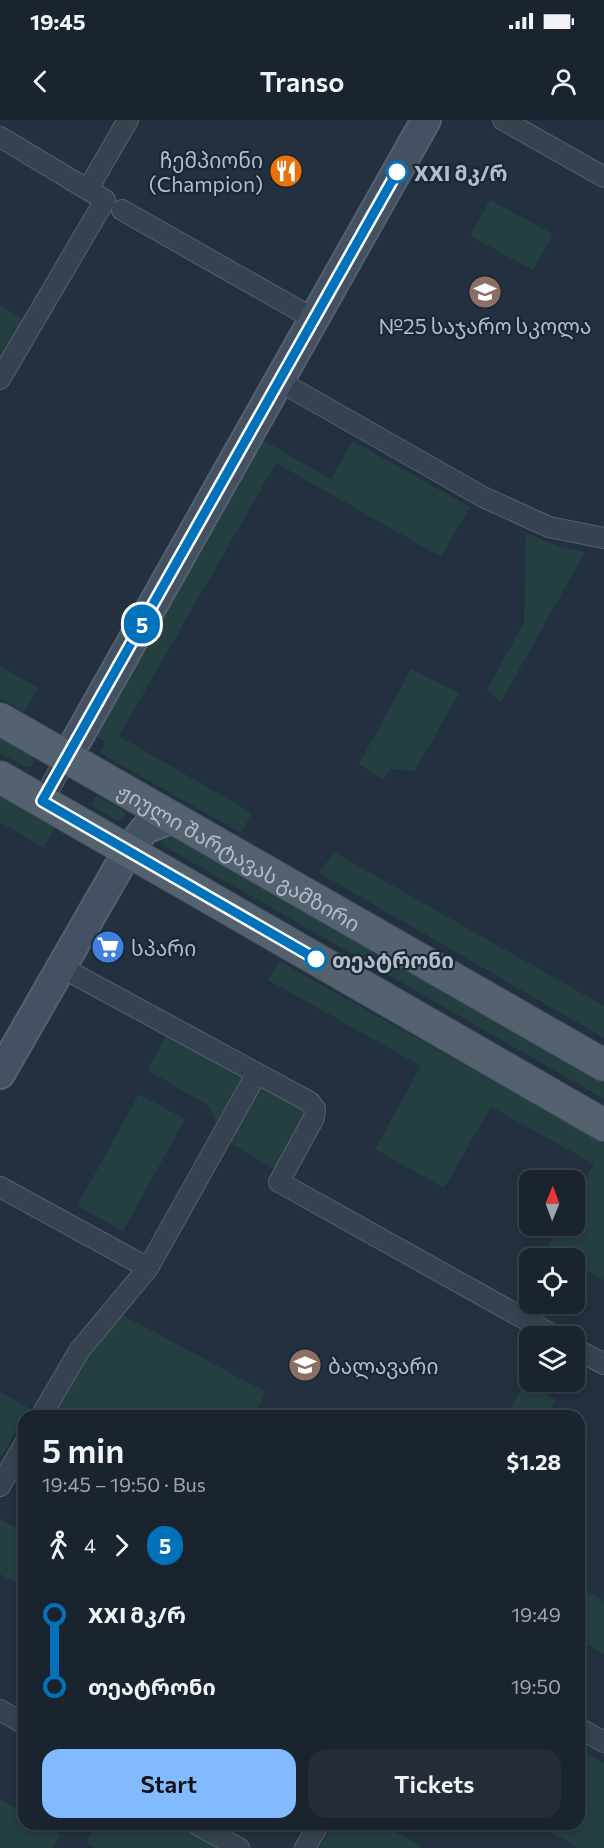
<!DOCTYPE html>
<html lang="en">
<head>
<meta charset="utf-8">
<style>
  body { margin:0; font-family:Commissioner,"Noto Sans Georgian",sans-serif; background:#232c37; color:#f1f3f6; height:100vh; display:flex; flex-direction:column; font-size:22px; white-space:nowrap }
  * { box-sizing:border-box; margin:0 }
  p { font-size:20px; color:#9fa4aa }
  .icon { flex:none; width:33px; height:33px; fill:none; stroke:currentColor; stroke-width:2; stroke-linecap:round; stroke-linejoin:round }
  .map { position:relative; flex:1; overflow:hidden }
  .panel { position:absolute; left:18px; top:1290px; width:567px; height:420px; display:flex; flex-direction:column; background:#1a242f; border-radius:18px; box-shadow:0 3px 9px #0003,0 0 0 2px #38414b }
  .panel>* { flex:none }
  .badge { padding:0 12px; border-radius:20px; font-size:21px; line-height:39px }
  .needle { width:39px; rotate:1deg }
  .buttons { position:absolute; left:519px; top:1050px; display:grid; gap:12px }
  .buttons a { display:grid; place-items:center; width:66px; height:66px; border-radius:12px; background:#1a242f; box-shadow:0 3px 9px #0003,0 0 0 2px #38414b; font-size:30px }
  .map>.badge { position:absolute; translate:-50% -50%; box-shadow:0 0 0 3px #fff }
  .legs { display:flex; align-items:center; gap:9px; height:66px; padding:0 24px; font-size:20px }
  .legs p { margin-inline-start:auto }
  .headline { display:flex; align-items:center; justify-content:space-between; height:102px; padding:0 24px }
  h1 { font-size:33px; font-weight:600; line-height:45px }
  .cta { display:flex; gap:12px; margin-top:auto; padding:12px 24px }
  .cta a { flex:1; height:69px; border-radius:18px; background:#82baff; color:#111; font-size:24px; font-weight:600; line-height:69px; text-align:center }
  .cta a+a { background:#232c37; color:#f1f3f6 }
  ul { padding:0 24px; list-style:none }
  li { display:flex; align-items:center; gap:21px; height:72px; font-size:22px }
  li i { display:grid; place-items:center; width:9px; height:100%; margin:0 8px; background:currentColor }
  li i::after { content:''; width:15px; height:15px; margin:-8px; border:4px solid; border-radius:50%; background:#1a242f }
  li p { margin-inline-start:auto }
  li:first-child i { background:linear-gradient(#0000 50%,currentColor 0) }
  li:last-child i { background:linear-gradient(currentColor 50%,#0000 0) }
  .status { display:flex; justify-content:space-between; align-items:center; height:42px; padding:0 30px; background:#1a242f; direction:ltr }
  .status svg { height:16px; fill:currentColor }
  header { display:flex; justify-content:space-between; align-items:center; height:78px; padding:0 24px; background:#1a242f; font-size:27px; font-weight:600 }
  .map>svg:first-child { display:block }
  .green { fill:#243f40 }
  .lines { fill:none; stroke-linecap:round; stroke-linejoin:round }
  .street-casing { stroke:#54606d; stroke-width:22 }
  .secondary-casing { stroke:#54606d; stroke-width:32 }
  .primary-casing { stroke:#3f4b58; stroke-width:34 }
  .street { stroke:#36424f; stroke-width:20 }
  .secondary { stroke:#445162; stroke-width:28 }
  .primary { stroke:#54616f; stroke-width:32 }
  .line-1-casing { stroke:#fff; stroke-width:14 }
  .line-1 { stroke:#0072bc; stroke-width:9 }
  .stop-1-dot { fill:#fff; stroke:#0072bc; stroke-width:3 }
  .labels { text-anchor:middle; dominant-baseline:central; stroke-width:4.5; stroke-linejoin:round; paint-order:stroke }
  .poi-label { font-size:21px; fill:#b2bdca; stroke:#1b2734; text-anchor:start }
  .stop-label { font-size:21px; font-weight:bold; fill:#b2bdca; stroke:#1b2734; text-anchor:start }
  .street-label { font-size:21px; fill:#b2bdca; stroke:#1b2734 }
</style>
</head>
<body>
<div class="status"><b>19:45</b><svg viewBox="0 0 49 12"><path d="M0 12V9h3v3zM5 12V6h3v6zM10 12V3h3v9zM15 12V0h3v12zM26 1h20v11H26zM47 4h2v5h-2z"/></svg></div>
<header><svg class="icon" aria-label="back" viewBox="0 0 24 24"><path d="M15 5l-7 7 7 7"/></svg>Transo<svg class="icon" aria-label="person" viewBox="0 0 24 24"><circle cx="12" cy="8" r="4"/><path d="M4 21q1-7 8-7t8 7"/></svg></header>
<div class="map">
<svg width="604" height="1728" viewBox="0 0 604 1728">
  <rect width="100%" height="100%" fill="#22303f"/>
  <!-- green -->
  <path class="green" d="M490,80L553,114L533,150L470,116Z
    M0,185L26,201L0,246Z
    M261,319L331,359L353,321L470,387L441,437L276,343L119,616L252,693L241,713L100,633L105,622L91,614Z
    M526,413L558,426L585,432L501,582L487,570L524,502Z
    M0,546L38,568L24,592L0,578Z
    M411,549L459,573L415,651L390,649L384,660L359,644Z
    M0,618L31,636L34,640L32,647H25L0,633Z
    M0,675L56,707L44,728L0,702Z
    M96,675L123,690L125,693L124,699L117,700L91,685Z
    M168,715L604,964V979L164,726L162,719Z
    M334,732L604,886V918L319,753Z
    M279,841L604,1023V1160L575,1144L574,1138H565L547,1128L560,1106H574L575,1079L594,1044L491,987L444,1068L375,1029L421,946L268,860Z
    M169,911L300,982L305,996L275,1050L222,1018L209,986L147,950Z
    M139,974L185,999L123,1111L77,1086Z
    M119,1193L266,1272L254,1296H50L85,1232Z
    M525,1262L556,1280L547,1296H506Z
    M0,1272L29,1288L2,1336L0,1335Z
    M0,1399L24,1412V1468L0,1454Z
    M579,1468L604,1481V1534L579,1520Z
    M579,1628L604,1643V1728H578L537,1704H579Z
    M0,1679L24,1693V1704H43L61,1714L53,1728H0Z
    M95,1704H184L219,1724L217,1728H95L86,1722Z
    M333,1704H382L423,1728H319Z"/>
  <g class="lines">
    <defs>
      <path id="street" d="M503,0L604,57
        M0,17L105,80L0,259
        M88,69L128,0
        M122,90L314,199
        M279,261L483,377L549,407L604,418
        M42,681L67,637
        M61,847L310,982L315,989L314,998L279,1062L555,1216
        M0,1067L148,1148
        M574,1228L604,1244
        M41,1296L79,1231L148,1148L257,953
        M0,1366L24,1325
        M0,1590L24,1604
        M579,1608L604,1622
        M196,1704L239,1728
        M305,1728L319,1704"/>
      <path id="secondary" d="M67,637L426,0
        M0,954L128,731L145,709L173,698"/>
      <g id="primary">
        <path id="s1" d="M0,599L604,945"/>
        <path d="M0,657L604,1005"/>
      </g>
    </defs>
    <!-- street casing -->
    <use href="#street" class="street-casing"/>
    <!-- secondary casing -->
    <use href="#secondary" class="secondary-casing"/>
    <!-- primary casing -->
    <use href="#primary" class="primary-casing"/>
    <!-- street -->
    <use href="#street" class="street"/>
    <!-- secondary -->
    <use href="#secondary" class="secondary"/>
    <!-- primary -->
    <use href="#primary" class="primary"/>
  </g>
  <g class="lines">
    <defs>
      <path id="line-1" d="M316,839L42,681L397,52"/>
    </defs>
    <!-- line-1 casing -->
    <use href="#line-1" class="line-1-casing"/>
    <!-- line-1 -->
    <use href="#line-1" class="line-1"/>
  </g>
  <!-- icons -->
  <defs>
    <symbol id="restaurant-disc" viewBox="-11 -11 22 22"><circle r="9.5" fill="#e8710a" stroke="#1b2734"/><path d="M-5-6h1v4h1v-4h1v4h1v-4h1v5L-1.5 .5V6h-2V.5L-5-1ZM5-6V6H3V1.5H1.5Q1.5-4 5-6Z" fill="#fff"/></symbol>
    <symbol id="school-disc" viewBox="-11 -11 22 22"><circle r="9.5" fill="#8d6e63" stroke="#1b2734"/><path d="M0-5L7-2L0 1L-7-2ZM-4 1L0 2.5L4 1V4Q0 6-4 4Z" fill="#fff"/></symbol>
    <symbol id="supermarket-disc" viewBox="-11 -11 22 22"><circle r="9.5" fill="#3f7fe0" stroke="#1b2734"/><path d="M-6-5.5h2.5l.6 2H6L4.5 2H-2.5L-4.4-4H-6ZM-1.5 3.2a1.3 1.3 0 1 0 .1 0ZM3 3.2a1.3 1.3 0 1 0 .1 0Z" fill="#fff"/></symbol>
  </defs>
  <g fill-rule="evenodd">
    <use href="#restaurant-disc" x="267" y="32" width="38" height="38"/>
    <use href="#school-disc" x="466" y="153" width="38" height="38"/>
    <use href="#supermarket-disc" x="89" y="808" width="38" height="38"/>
    <use href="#school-disc" x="286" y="1226" width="38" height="38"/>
  </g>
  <!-- markers -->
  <g class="stop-1-dot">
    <circle cx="397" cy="52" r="10"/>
    <circle cx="316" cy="839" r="10"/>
  </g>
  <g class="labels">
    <!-- poi labels -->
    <g class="poi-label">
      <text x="263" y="39" text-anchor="end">ჩემპიონი<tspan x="263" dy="24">(Champion)</tspan></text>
      <text x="485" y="205" text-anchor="middle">№25 საჯარო სკოლა</text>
      <text x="131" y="827">სპარი</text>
      <text x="328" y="1245">ბალავარი</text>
    </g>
    <!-- stop labels -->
    <g class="stop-label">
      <text x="414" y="52">XXI მკ/რ</text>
      <text x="332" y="839">თეატრონი</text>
    </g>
    <!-- street labels -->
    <g class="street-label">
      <text stroke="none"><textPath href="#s1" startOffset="276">ჟიული შარტავას გამზირი</textPath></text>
    </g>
  </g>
</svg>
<div class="buttons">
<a><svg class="needle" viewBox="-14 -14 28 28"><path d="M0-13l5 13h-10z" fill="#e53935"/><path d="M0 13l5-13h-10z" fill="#9fa4aa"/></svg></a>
<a><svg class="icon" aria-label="locate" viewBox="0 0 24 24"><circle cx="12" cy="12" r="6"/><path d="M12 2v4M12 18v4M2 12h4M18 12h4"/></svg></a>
<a><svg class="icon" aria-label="layers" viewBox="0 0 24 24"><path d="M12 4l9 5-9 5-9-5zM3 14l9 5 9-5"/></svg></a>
</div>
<b class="badge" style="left:142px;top:504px;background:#0072bc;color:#fff">5</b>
<section class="panel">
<div class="headline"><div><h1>5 min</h1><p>19:45 – 19:50 · Bus</p></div><b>$1.28</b></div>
<div class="legs"><svg class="icon" aria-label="walk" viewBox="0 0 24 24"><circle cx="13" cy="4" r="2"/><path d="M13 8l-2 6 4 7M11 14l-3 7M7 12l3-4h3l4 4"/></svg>4<svg class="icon" aria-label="forward" viewBox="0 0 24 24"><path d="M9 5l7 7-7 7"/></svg><b class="badge" style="background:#0072bc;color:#fff">5</b></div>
<ul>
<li><i style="color:#0072bc"></i><b>XXI მკ/რ</b><p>19:49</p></li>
<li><i style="color:#0072bc"></i><b>თეატრონი</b><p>19:50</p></li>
</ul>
<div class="cta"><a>Start</a><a>Tickets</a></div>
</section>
</div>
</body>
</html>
